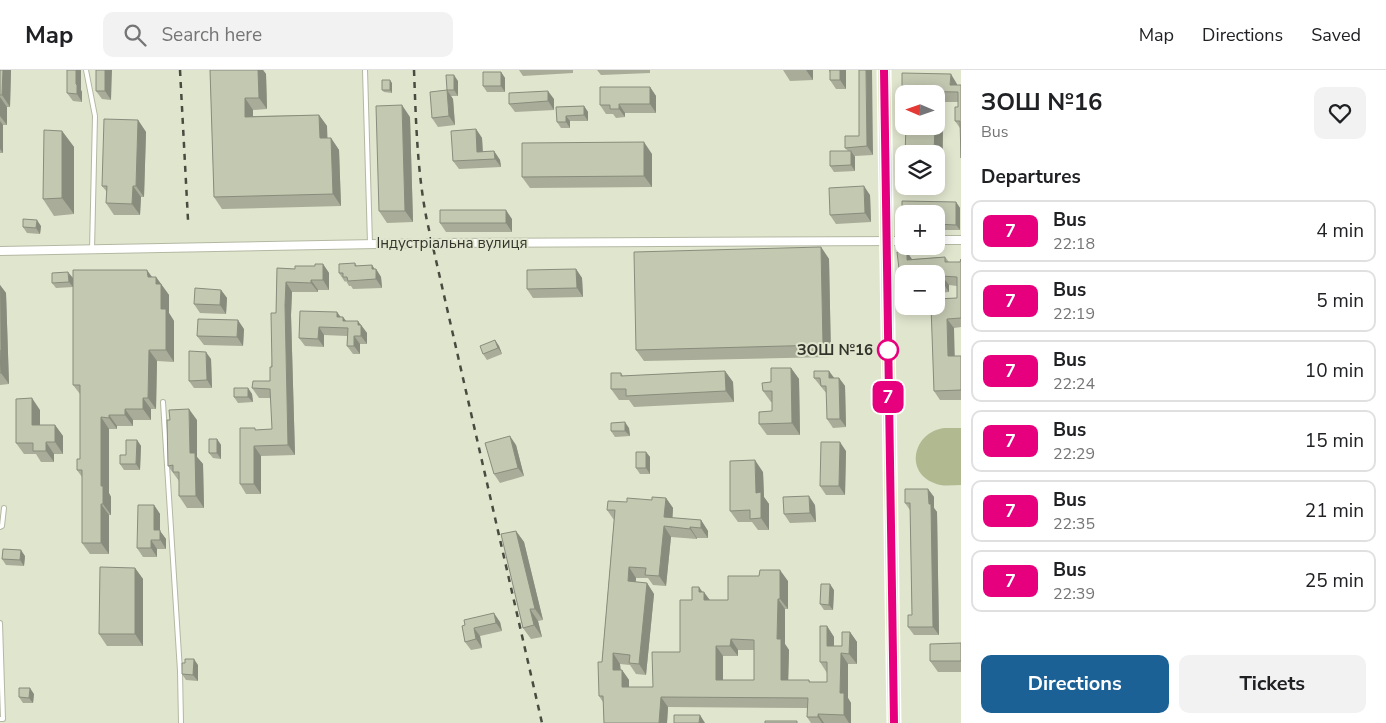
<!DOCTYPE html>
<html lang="en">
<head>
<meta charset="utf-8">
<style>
  body { margin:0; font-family:"Nunito Sans",sans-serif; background:#f2f2f2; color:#202124; height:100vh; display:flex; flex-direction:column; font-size:19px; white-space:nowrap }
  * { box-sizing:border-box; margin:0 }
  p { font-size:16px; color:#757577 }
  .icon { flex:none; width:28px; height:28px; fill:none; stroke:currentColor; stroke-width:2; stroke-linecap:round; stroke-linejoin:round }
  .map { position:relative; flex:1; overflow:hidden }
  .drawer { display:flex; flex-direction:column; background:#fff; width:425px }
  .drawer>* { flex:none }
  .badge { padding:0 10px; border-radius:8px; font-size:18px; line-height:32px }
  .needle { width:32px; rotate:272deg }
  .fabs { position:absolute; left:895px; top:15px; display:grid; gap:10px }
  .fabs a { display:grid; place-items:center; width:50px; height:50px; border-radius:10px; background:#fff; box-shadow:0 2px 12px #0003; font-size:25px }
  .map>.badge { position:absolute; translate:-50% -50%; box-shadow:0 0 0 2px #fff }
  h2 { padding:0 20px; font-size:19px; line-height:45px }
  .round { display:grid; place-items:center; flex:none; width:52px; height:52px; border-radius:10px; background:#f2f2f2 }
  .head { display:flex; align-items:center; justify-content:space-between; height:85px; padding:0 20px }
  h1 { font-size:24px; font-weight:700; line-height:38px }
  .cta { display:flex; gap:10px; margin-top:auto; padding:10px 20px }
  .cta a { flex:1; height:58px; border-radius:10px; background:#1b6195; color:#fff; font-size:20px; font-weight:700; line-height:58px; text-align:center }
  .cta a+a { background:#f2f2f2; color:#202124 }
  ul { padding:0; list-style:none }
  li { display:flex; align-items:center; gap:15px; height:62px; margin:0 10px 8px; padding:0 10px; border:2px solid #e0e0e0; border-radius:10px }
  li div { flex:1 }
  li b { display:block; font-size:19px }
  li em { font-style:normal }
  li .badge { min-width:55px; font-weight:700; text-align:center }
  header { display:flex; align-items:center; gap:30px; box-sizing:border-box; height:70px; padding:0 25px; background:#fff; border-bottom:1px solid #e0e0e0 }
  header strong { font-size:24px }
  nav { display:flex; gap:28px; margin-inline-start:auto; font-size:18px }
  .search { width:350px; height:45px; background:#f2f2f2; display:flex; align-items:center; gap:12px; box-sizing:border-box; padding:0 18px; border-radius:10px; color:#757577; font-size:19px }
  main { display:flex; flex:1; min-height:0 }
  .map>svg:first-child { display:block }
  .pitch { fill:#b1b991 }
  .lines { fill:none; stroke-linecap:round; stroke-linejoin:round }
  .service-casing { stroke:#b3b8a2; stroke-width:6 }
  .minor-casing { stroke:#b3b8a2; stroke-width:10 }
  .primary-casing { stroke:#fff; stroke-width:15 }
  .service { stroke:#fff; stroke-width:4 }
  .minor { stroke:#fff; stroke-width:8 }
  .primary { stroke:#d7e0aa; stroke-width:12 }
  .rail { stroke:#494b40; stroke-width:2.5; stroke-dasharray:6 6; stroke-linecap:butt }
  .wall { fill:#a8ac98; fill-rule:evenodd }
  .shaded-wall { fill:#888c7c }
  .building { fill:#c3c8b1; stroke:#888c7c; fill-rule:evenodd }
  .line-casing { stroke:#fff; stroke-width:11 }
  .line { stroke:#e6007e; stroke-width:8 }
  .stop-dot { fill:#fff; stroke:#e6007e; stroke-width:2.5 }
  .labels { text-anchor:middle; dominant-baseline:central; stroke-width:4; stroke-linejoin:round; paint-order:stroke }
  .street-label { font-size:15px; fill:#33352c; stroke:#e0e5ce }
  .stop-label { font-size:15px; font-weight:bold; fill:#33352c; stroke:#e0e5ce; text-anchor:end }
</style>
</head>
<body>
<header>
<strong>Map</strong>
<div class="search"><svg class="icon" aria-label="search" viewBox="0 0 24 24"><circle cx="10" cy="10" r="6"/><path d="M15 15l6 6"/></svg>Search here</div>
<nav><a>Map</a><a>Directions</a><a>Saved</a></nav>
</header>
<main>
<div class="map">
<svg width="961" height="653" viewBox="0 0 961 653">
  <rect width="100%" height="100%" fill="#e0e5ce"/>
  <!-- pitch -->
  <path class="pitch" d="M944,358H961V415C952,415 942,417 934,413C904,401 914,362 944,358Z"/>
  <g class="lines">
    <defs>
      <path id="service" d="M86,0L95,46L92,180
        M365,0L370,174
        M163,332L180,601L181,653
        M0,457L2,456L4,438
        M0,553L3,649H0"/>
      <path id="minor" d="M936,170H961
        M0,181L432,173L904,171"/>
      <path id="primary" d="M884,0L894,653"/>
    </defs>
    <!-- service casing -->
    <use href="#service" class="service-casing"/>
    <!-- minor casing -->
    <use href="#minor" class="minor-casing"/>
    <!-- primary casing -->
    <use href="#primary" class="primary-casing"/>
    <!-- service -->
    <use href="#service" class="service"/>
    <!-- minor -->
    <use href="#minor" class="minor"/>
    <!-- primary -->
    <use href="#primary" class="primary"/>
    <!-- rail -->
    <path class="rail" d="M180,0L188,150
      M414,0C416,51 417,101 427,151L542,653"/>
  </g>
  <!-- wall -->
  <path class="wall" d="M0,0H11L10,37H7V55H3V83H0Z
    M67,0H81V20L82,22V32L73,31L67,23Z
    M96,0L111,30L102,29L96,21Z
    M210,0H263L266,4L267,39L253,40V46L319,45L327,56V68H331L339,80L341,136L222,139L214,127Z
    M519,0H573V3L523,6Z
    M597,0H650V3L601,5Z
    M783,0H813V10L790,11Z
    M829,0H846V19H836L830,10V3Z
    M859,0L873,85L855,86V101L834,102L830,96L848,81L845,78L859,66Z
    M501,2L505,8V22H487L483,16Z
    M458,11V26H451L453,29L455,55L438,57L432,48L447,20Z
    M392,13V23L384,22L382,20Z
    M957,14V15H961V88L960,58L955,51L958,37V32H936V24H904L902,21Z
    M650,17L656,26V43H625V47L616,48L613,44H606L600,35Z
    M554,29V40L515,42L509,34Z
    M584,36L588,42V51H570V58H561L557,52L556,37Z
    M936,46L943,55L942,119H913L911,116H936Z
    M410,47L413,152L387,153L379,141Z
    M138,50L146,62L144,127H141L140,145H114L106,133L107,122L102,116Z
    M476,59L482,68L483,82L494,81L500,90L501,97L459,99L453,91Z
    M62,61L74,77V144L54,146L43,129Z
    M652,84V117L530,118L522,107Z
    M870,125L871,152L836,154L830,145Z
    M902,131L956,132L960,138V160H936V144H904V156L902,154Z
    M512,149V162H446L440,153Z
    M41,156L40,164L27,163L23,157Z
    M821,177L829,189L831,287L644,291L636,280Z
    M907,182L912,189L945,187L949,192H960L961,189V257L954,258V286H961V330H940L934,321L931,236L957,228V216L949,215V222L937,223L938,228H936V204H904V213L900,207Z
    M355,193L357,196L372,195L374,199H376L381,207L382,218L353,219L351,216H349L346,211L345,212L339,203Z
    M323,194L329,203V220H318V222H292L291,245L295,385L261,386V424H246L240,414L256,360L272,359L271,328H259L252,318L270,311L276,243L277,198L295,199L315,196Z
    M576,199L582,208L583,227L533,228L527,219Z
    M152,207H156L169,225V243L174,251V292L157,291L156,339H151V350H133V356H117V359H109V423L111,427V445H109V484H90L82,473V407L77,400L80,389V324L73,315Z
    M73,208V217L56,218L52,213Z
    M0,215L6,223L9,314L0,315Z
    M221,220L227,228L226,244L200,243L194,234Z
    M300,241L343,247L346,251L361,255L367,263V274H360V284H353L347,276V266L324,265V277L305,276L299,268Z
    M244,259L243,276L204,275L197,266Z
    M495,270L499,276L502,284L487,290L483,284Z
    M211,289L212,318H194L189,311Z
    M791,298L799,309L800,365H767L759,354L772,341V332H771L763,321L771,312Z
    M725,301L733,312L734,332L634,337L629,330H619L611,319L621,303L623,306Z
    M814,308H839L845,316L846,357L833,358L827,349V324Z
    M248,318L252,324L253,332L238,333L234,327Z
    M40,340V355H55L63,366V384H54V392H41L36,384H24L16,373Z
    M197,350V387L203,394L204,438H187L179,426V411L168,396Z
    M629,358L630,366L615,367L611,361Z
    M217,369L221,375V389L213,388L209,383Z
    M137,370L141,376L140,400H124L120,394Z
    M516,375L524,406L500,413L494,404Z
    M846,381L845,425H826L820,416Z
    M646,382L650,387V404H640L636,398Z
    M763,402L764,427L769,434V460H758L752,452H738L730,441Z
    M928,419L934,427V438L937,442L939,565H914L908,557L912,545L910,440L905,433Z
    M666,428L673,438L672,448L701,450L708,461V468H697V469L671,467L666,516L653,515L648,508H636V512L647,513L654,524L646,605L636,604L630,595L620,594L621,600H622L629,610V617H653L680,582L692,530L703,522L710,530H728L788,511V539H785V574L789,580L788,610H809L810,612H827V603L820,592L827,556L834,567V576H842L850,562L857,572V594H848V628L851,633V653H811L807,647L808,638L668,637L667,653H604L603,632L599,626L614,450L607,440L627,432L652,430ZM738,580H754V610H723V586H738Z
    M154,435L160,444V461L166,469V479H157V487H143L137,478Z
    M815,435L816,452L790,453L784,444Z
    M516,461L524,472L543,550L538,551L542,567L531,569L523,558Z
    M25,486L24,496L6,495L2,489Z
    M135,498L143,509V576H107L99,564Z
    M834,520L833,540H824L820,534Z
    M500,552L502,561L480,566L482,578L471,580L465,572L462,556Z
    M961,573V602H938L930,591Z
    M185,593L198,595V611L186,610L182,604Z
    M34,624L33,633H23L19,627Z"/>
  <!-- shaded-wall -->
  <path class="shaded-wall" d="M3,0H11L10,37L2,25Z
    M76,0H81V20L82,22V32L77,24L76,14Z
    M105,0H112L111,30L105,21Z
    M258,0H263L266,4L267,39L259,28Z
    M806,0H813V10Z
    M840,0H846V19L840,10Z
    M866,0H872L873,85L867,76Z
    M501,2L505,8V22L501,16Z
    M951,4L957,14V22L950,15Z
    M454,5L458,11V26L454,20Z
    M390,10L392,13V23L390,20Z
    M650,17L656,26V43L650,34Z
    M447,20L453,29L455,55L449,46Z
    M548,21L554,29V40L548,31Z
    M0,27L7,37V55L0,46Z
    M245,28L253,40V58L245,47Z
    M619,34L625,43V47L619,39Z
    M402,35L410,47L413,152L405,141Z
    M584,36L588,42V51L584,45Z
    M319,45L327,56L328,80L320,68Z
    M566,46L570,51V58L566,52Z
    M936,46L943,55L942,119L936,111V84H934L935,56H936Z
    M138,50L146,62L144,127L136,116Z
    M0,51L3,55V83L0,79Z
    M476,59L482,68L483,89L477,82Z
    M62,61L74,77V144L62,128Z
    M331,68L339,80L341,136L333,124Z
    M644,72L652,84V117L644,106Z
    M494,81L500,90L501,97L495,89Z
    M851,81L855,87V101L851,95Z
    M133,116L141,127L140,145L132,134Z
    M864,116L870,125L871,152L865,143Z
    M956,132L960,138V160L956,155Z
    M506,140L512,149V162L506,153Z
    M37,150L41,156L40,164L36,158Z
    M821,177L829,189L831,287L823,275Z
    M907,182L913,191L907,190Z
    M323,194L329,203V220L323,210Z
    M372,195L376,201V199L381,207L382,218L376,209L372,199Z
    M576,199L582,208L583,227L577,218Z
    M147,200L155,211L148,207Z
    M68,202L73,208V217L69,212Z
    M942,206L949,215V222L943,213Z
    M156,207L169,225V243L174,251V292L166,280L161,239L156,214Z
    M311,210L318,220V222L311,213Z
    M286,212L292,222L291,245L295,385L288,375L285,235Z
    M0,215L6,223L9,314L1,303Z
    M221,220L227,228L226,244L220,235Z
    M337,242L343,250V247L349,255L337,247Z
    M947,249L954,258L955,295L948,286Z
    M238,250L244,259L243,276L237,267Z
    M358,251L367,263V274L361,266L358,255Z
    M319,257L324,265V277L318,269Z
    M354,266L360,274V284L354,276Z
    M495,270L499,276L502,284L498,278Z
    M149,280L157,291L156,339L148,328Z
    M206,282L211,289L212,318L207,310Z
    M791,298L799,309L800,365L792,353Z
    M725,301L733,312L734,332L726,321Z
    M829,301L835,309L829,308Z
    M839,308L845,316L846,357L840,349Z
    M248,318L252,324L253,332L248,327Z
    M32,328L40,340V366L32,355Z
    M143,328L151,339V350L143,339Z
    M125,339L133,350V356L125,345Z
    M189,339L197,350V387L203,394L204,438L196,426L190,383Z
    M109,345L117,356V359L109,348Z
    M101,347L109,359V423L111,427V445L103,434L101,416Z
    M625,352L629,358L630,366L625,361Z
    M55,355L63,366V384L55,372Z
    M510,366L516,375L524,406L518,398Z
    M217,369L221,375V389L217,383Z
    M137,370L141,376L140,400L136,394Z
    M46,372L54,384V392L46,381Z
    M840,372L846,381L845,425L839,416Z
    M254,376L261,386V424L254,414Z
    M646,382L650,387V404L646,398Z
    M755,390L763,402L764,427L769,434V460L761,448L756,423Z
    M928,419L934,427V438L937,442L939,565L933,557Z
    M809,426L815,435L816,452L810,443Z
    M666,428L673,438L672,458L664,447Z
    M101,434L109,445V484L101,473Z
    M154,435L160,444V461L166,469V479L154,460Z
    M701,450L708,461V468L701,458Z
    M664,456L671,467L666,516L659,506Z
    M690,457L697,468V469L690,459Z
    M516,461L524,472L543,550L535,539Z
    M151,470L157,479V487L151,478Z
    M21,480L25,486L24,496L20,490Z
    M629,497L636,508L635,522L628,511Z
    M135,498L143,509V576L135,564Z
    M780,500L788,511V539L780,529Z
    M647,513L654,524L646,605L639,594Z
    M830,514L834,520L833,540L829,535Z
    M699,517L704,524V522L711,532V540L699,522Z
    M778,529L785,539V574L789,580L788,620L781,610L777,569Z
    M530,539L538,551L542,567L534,555Z
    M494,543L500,552L502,561L496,553Z
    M827,556L834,567V587L827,576Z
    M474,558L480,566L482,578L476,569Z
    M850,562L857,572V594L849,584Z
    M731,569L738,580V586L730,576Z
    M716,576L723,586V620L716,610Z
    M613,583L620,594L621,611L613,600Z
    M841,583L848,594V628L851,633V653H849L844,645L840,623Z
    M194,589L198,595V611L193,605Z
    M622,600L629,610V628L622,617Z
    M30,618L34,624L33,633L29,628Z
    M661,627L668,637L667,653H659Z
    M818,644L824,653H822L818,647Z
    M700,645L705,653H699Z"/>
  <!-- building -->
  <path class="building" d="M0,0H3L2,25H0Z
    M67,0H76V14L77,15V24L67,23Z
    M96,0H105V21H96Z
    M210,0H258L259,28H245V47L319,45L320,68H331L333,124L214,127Z
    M829,0H840V10H830V0Z
    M859,0H866L867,76L845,78V66H859Z
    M483,2H501V16H483Z
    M902,3L951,4L950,15H961V88L960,51H955V37H958V22L902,21Z
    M446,5H454V20H447Z
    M382,10H390V20H382Z
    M600,17H650V34H619V39H610V35H600Z
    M447,20L449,46L432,48L430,22Z
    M548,21V31L509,34V23Z
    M402,35L405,141H379L376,36Z
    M584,36V45L566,46V52H557L556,37Z
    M104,49L138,50L136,116H133L132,134L106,133L107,116H102Z
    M906,56H935L934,84H905Z
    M476,59L477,82L494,81L495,89L453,91L451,61Z
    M44,60L62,61V128L43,129Z
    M644,72V106L522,107V73Z
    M830,81H851V95L830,96Z
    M864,116L865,143L830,145L829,118Z
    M902,131L956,132V155L936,154V144H904V154H902Z
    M440,140H506V153H440Z
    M23,149L37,150L36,158L23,157Z
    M821,177L823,275L636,280L634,182Z
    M897,182H907V190L945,187V192H960L961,189V248L947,249L948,286H961V320L934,321L931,236H936V229L957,228V207L942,206L943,213L936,214V204H904V207H900Z
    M355,193V196L372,195V199H376V209L348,211L347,207H343V203H339V194Z
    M315,194H323V210H311V213L286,212L285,235L288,375L254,376V414H240V358H255V360L272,359L270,319L252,318L253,311H270V297H272L271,243H276L277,198L295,199V196H315Z
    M576,199L577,218L527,219V200Z
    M73,200H147L148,207H156V214H161V239H166V280H149L148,328H143V339H125V345H109V348L101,347V416H103V434H101V473H82V400H77V389H80V315H73Z
    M68,202L69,212L52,213V203Z
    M195,218L221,220L220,235L194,234Z
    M300,241L337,242V247H343V251H358V255H361V266H354V276H347L348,258L319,257L318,269L299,268Z
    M198,249L238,250L237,267L197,266Z
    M495,270L498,278L483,284L480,276Z
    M0,280L1,303H0Z
    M189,281L206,282L207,310L189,311Z
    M771,298H791L792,353L759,354V342L772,341V321H763L762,313L771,312Z
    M725,301L726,321L626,326V319H611V303H621V306Z
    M814,301H829V308H839L840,349H827L826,316H821L820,308H814Z
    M234,318H248V327H234Z
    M32,328V355H55V372H46V381H33V373H16V329Z
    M189,339L190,383H195L196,426H179V402H173V395L168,396L167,350H170L169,340Z
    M625,352V361H611V353Z
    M510,366L518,398L494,404L485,373Z
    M209,369H217V383H209Z
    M126,370H137L136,394H120V385H126Z
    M821,372H840L839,416H820Z
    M636,382H646V398H636Z
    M755,390L756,423L761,422V448L750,449V440L730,441V391Z
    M905,419H928L929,434H931L933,557H908V545H912L910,433H905Z
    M809,426L810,443L784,444L783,427Z
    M652,427L666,428L664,447L701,450V458L690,457V459L664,456L659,506L645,505L646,498L629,497L628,511L647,513L639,594L629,593L630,585L613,583V600H622V617H653L652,582H680V530H692V517H699V522H704V530H728V506H759L760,500H780V529H778L777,569H781V610H809V612H827V592H820V556H827V576H842V562H850L849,584L841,583L840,623H844V645L818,644V647H807L808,628L661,627L659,653H604L603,626H599L598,592H602L615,440H607L608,431L627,432V428L652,430ZM731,569L754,570V610H716V576H730Z
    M138,435H154V460H160V470H151V478H137Z
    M516,461L535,539H530L534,555L523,558L501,464Z
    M3,479L21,480L20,490L2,489Z
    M100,497L135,498V564H99Z
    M821,514H830L829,535L820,534Z
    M494,543L496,553L474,558L476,569L465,572L462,556L465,555L464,550Z
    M961,573V591H930V574Z
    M185,589H194L193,605L182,604V593H185Z
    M19,618H30L29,628L19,627Z
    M674,645H700L699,653H674Z
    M765,651H797V653H765Z"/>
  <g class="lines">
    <defs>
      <path id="line" d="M884,0L894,653"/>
    </defs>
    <!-- line casing -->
    <use href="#line" class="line-casing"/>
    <!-- line -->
    <use href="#line" class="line"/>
  </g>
  <!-- markers -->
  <circle class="stop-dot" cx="888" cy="280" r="10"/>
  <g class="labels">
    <!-- street labels -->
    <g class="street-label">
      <text x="452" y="173">Індустріальна вулиця</text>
    </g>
    <!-- stop labels -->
    <g class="stop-label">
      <text x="873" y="280">ЗОШ №16</text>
    </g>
  </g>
</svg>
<div class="fabs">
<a><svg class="needle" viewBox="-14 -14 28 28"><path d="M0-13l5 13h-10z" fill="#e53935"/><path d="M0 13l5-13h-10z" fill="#757577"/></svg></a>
<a><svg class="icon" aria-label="layers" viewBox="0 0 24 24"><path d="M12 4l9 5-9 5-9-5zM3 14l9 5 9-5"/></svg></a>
<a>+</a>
<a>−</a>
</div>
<b class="badge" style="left:888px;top:327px;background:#e6007e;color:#fff">7</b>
</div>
<section class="drawer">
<div class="head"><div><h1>ЗОШ №16</h1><p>Bus</p></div><a class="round"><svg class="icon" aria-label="heart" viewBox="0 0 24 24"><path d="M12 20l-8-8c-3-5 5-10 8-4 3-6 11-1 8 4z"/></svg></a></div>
<h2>Departures</h2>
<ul>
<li><span class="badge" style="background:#e6007e;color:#fff">7</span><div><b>Bus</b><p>22:18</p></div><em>4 min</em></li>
<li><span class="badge" style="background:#e6007e;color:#fff">7</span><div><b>Bus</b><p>22:19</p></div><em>5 min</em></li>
<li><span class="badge" style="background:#e6007e;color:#fff">7</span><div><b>Bus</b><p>22:24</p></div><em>10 min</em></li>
<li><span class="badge" style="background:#e6007e;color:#fff">7</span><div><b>Bus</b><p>22:29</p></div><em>15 min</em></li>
<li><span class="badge" style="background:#e6007e;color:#fff">7</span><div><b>Bus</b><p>22:35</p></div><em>21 min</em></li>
<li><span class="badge" style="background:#e6007e;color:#fff">7</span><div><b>Bus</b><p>22:39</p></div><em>25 min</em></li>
</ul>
<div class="cta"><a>Directions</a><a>Tickets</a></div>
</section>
</main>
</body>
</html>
